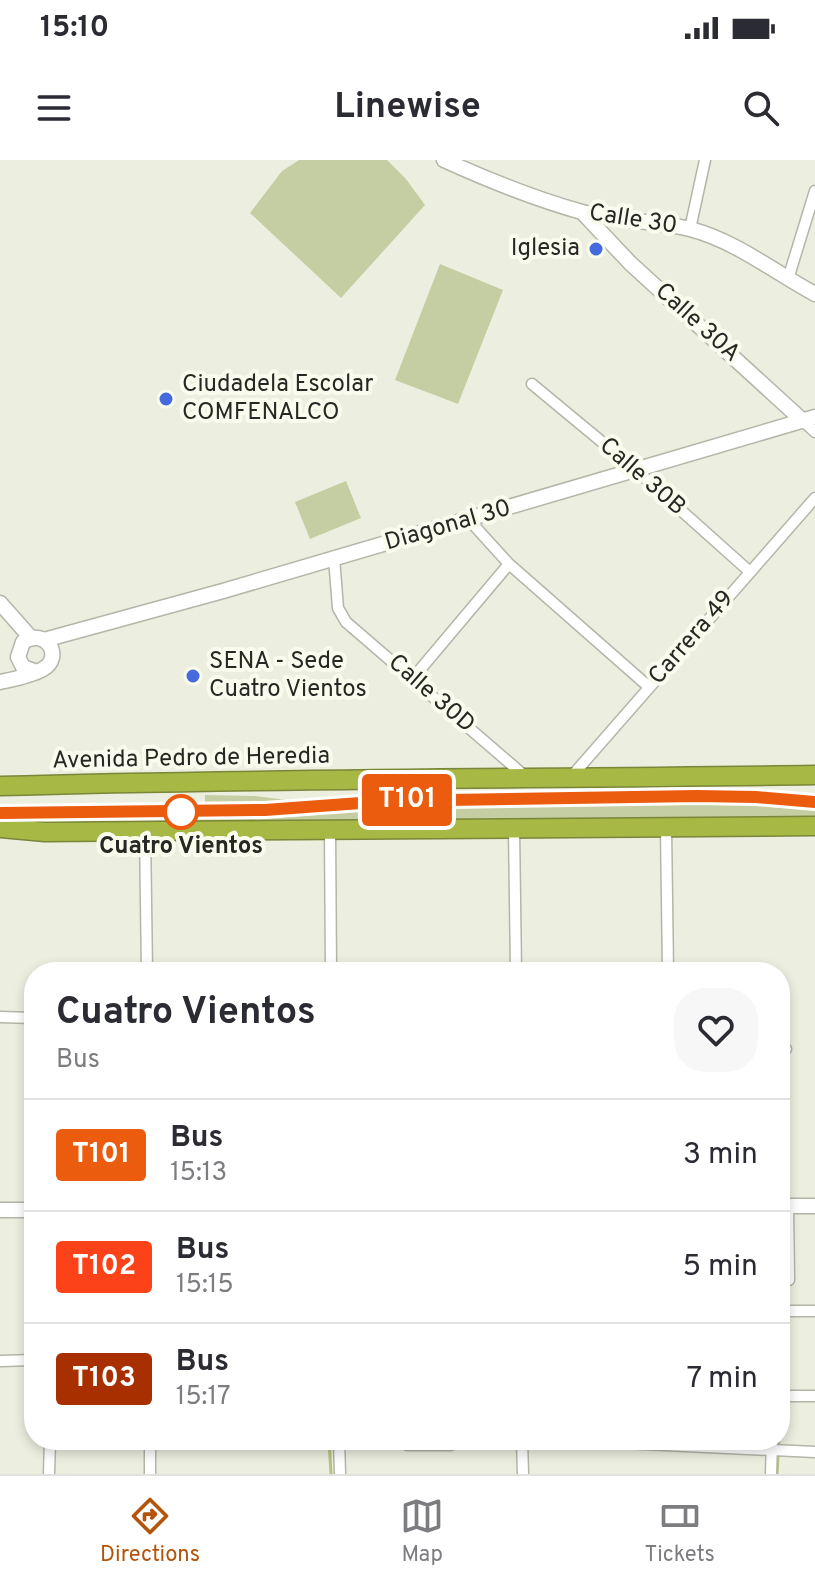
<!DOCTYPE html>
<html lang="en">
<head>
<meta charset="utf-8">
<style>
  body { margin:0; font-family:Overpass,sans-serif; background:#f7f7f7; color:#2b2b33; height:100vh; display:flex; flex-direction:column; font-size:30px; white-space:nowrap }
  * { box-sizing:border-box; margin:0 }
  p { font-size:26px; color:#7c7c81 }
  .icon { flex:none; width:44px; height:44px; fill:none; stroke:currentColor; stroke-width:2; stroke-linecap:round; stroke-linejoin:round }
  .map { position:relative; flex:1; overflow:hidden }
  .details { position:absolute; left:24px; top:802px; width:766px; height:488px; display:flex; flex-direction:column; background:#fff; border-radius:32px; box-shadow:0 4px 12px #0003 }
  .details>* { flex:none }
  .badge { padding:0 16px; border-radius:6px; font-size:28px; line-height:52px }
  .map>.badge { position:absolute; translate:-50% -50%; box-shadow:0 0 0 4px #fff }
  .round { display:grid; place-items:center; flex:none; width:84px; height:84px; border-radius:32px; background:#f7f7f7 }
  .summary { display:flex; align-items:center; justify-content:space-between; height:136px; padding:0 32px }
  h1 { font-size:38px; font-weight:700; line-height:60px }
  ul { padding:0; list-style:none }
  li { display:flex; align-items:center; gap:24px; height:112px; padding:0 32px; border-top:2px solid #e1e1e2 }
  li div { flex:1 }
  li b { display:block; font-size:30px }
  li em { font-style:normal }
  li .badge { min-width:88px; font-weight:700; text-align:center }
  .status { display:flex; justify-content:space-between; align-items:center; height:56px; padding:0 40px; background:#fff; direction:ltr }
  .status svg { height:22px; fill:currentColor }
  header { display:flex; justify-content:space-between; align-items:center; height:104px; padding:0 32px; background:#fff; font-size:36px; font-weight:700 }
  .dock { display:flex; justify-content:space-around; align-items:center; height:112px; border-top:2px solid #e1e1e2; background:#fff; font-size:22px; color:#7c7c81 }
  .dock a { display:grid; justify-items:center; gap:4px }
  .dock .on { color:#b45309 }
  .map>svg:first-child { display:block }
  .green { fill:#c5cea2 }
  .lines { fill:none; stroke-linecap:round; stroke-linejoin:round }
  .stream { stroke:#b7c381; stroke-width:3 }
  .street-casing { stroke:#b3b6a8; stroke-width:13 }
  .secondary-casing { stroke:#b3b6a8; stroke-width:17 }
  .highway-casing { stroke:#7a8639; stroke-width:21 }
  .street { stroke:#fff; stroke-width:10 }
  .secondary { stroke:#fff; stroke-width:14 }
  .highway { stroke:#a7b845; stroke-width:18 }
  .line-casing { stroke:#fff; stroke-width:18 }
  .line { stroke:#ec5c0e; stroke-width:12 }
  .poi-dot { fill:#456add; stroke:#f9fced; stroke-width:3 }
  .stop-dot { fill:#fff; stroke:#ec5c0e; stroke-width:4 }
  .labels { text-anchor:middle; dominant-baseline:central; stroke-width:8; stroke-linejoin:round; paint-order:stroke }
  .street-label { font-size:24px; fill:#272823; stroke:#f9fced }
  .poi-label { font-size:24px; fill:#272823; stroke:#f9fced; text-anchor:start }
  .stop-label { font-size:24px; font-weight:bold; fill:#272823; stroke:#f9fced }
</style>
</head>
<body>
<div class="status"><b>15:10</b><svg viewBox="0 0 49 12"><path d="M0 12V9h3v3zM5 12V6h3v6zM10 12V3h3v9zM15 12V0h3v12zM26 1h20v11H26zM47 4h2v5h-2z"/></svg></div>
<header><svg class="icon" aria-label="menu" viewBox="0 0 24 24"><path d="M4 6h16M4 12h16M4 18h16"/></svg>Linewise<svg class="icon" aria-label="search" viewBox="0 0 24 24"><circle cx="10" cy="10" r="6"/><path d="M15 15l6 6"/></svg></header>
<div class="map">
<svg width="815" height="1314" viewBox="0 0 815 1314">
  <rect width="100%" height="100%" fill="#ecefe0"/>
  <!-- green -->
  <path class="green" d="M299,0H387L406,19L425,45L341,138L250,53L282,11Z
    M440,104L503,130L458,244L395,220Z
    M346,321L361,358L310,379L295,342Z
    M205,635L255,636L287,640L255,646L205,647Z
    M730,638L815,647V661L26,666V660L219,658L423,644Z"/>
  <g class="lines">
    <!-- stream -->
    <path class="stream" d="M780,1271L783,1240
      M329,1280L331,1314
      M777,1314L779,1280"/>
    <defs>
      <path id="street" d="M690,69L705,0
        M788,119L815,31
        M532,224L637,311L750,412
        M803,261L815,272
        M469,360L509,404L649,527
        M334,398L338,448L346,462L527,618
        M413,518L509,404
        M571,617L815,338
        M666,668L668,812
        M514,669L516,812
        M330,671L331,812
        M145,672L147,812
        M0,857L34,858
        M780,890L786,889
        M788,1046L789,1120
        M780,1151H815
        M0,1201L34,1200
        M780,1236H815
        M150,1280V1314
        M339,1280L340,1314
        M522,1280L523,1314
        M616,1280L622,1283L815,1292
        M407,1285H451L456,1280
        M49,1314L50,1280
        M771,1314L772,1280"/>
      <path id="secondary" d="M444,0C488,20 535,39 582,52C617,62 655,60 690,69C736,81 774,112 815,134
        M582,52L630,103L803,261
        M0,443L31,478
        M44,480L223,431L815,257
        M0,522C14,519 31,516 43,509C64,497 46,467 23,482L18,497L23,507L37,512
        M780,1046H815
        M0,1050H34"/>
      <path id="highway" d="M0,626C272,618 543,619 815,615
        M0,668L45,672L815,666"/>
    </defs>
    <!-- street casing -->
    <use href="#street" class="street-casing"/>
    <!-- secondary casing -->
    <use href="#secondary" class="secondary-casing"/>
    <!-- highway casing -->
    <use href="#highway" class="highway-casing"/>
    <!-- street -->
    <use href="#street" class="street"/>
    <!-- secondary -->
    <use href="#secondary" class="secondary"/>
    <!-- highway -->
    <use href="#highway" class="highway"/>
  </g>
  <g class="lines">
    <defs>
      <path id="line" d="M0,653L265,650L388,641L697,636L756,637L815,642"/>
    </defs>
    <!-- line casing -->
    <use href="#line" class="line-casing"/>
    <!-- line -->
    <use href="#line" class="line"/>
  </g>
  <!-- markers -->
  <g class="poi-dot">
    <circle cx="596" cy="89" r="8"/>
    <circle cx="166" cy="239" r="8"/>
    <circle cx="193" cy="516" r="8"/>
  </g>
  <circle class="stop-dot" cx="181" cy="652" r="16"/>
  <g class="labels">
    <!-- street labels -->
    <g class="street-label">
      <text transform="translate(633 60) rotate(9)">Calle 30</text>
      <text transform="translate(697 163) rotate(42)">Calle 30A</text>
      <text transform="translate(642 317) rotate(41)">Calle 30B</text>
      <text transform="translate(448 366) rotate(-16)">Diagonal 30</text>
      <text transform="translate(692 478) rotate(-49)">Carrera 49</text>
      <text transform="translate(431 534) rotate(41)">Calle 30D</text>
      <text transform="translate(191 599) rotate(-1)">Avenida Pedro de Heredia</text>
    </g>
    <!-- poi labels -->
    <g class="poi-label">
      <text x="580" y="89" text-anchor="end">Iglesia</text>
      <text x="182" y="225">Ciudadela Escolar<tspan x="182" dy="28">COMFENALCO</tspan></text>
      <text x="209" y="502">SENA - Sede<tspan x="209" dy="28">Cuatro Vientos</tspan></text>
    </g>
    <!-- stop labels -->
    <g class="stop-label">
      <text x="181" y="687">Cuatro Vientos</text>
    </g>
  </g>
</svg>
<b class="badge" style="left:407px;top:640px;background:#ec5c0e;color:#fff">T101</b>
<section class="details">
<div class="summary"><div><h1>Cuatro Vientos</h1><p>Bus</p></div><a class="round"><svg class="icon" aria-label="heart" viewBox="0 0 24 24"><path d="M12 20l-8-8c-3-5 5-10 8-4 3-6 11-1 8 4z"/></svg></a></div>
<ul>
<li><span class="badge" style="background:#ec5c0e;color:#fff">T101</span><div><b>Bus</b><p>15:13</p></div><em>3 min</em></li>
<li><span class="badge" style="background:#fb4218;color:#fff">T102</span><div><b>Bus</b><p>15:15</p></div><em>5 min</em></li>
<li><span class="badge" style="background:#a83000;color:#fff">T103</span><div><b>Bus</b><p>15:17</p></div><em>7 min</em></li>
</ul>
</section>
</div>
<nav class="dock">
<a class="on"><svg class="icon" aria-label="directions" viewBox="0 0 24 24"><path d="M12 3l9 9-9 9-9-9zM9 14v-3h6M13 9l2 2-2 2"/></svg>Directions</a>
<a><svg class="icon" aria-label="map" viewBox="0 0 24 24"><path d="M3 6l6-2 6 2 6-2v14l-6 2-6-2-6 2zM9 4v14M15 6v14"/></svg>Map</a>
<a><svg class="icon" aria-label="tickets" viewBox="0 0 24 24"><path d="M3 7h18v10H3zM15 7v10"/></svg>Tickets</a>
</nav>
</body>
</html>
